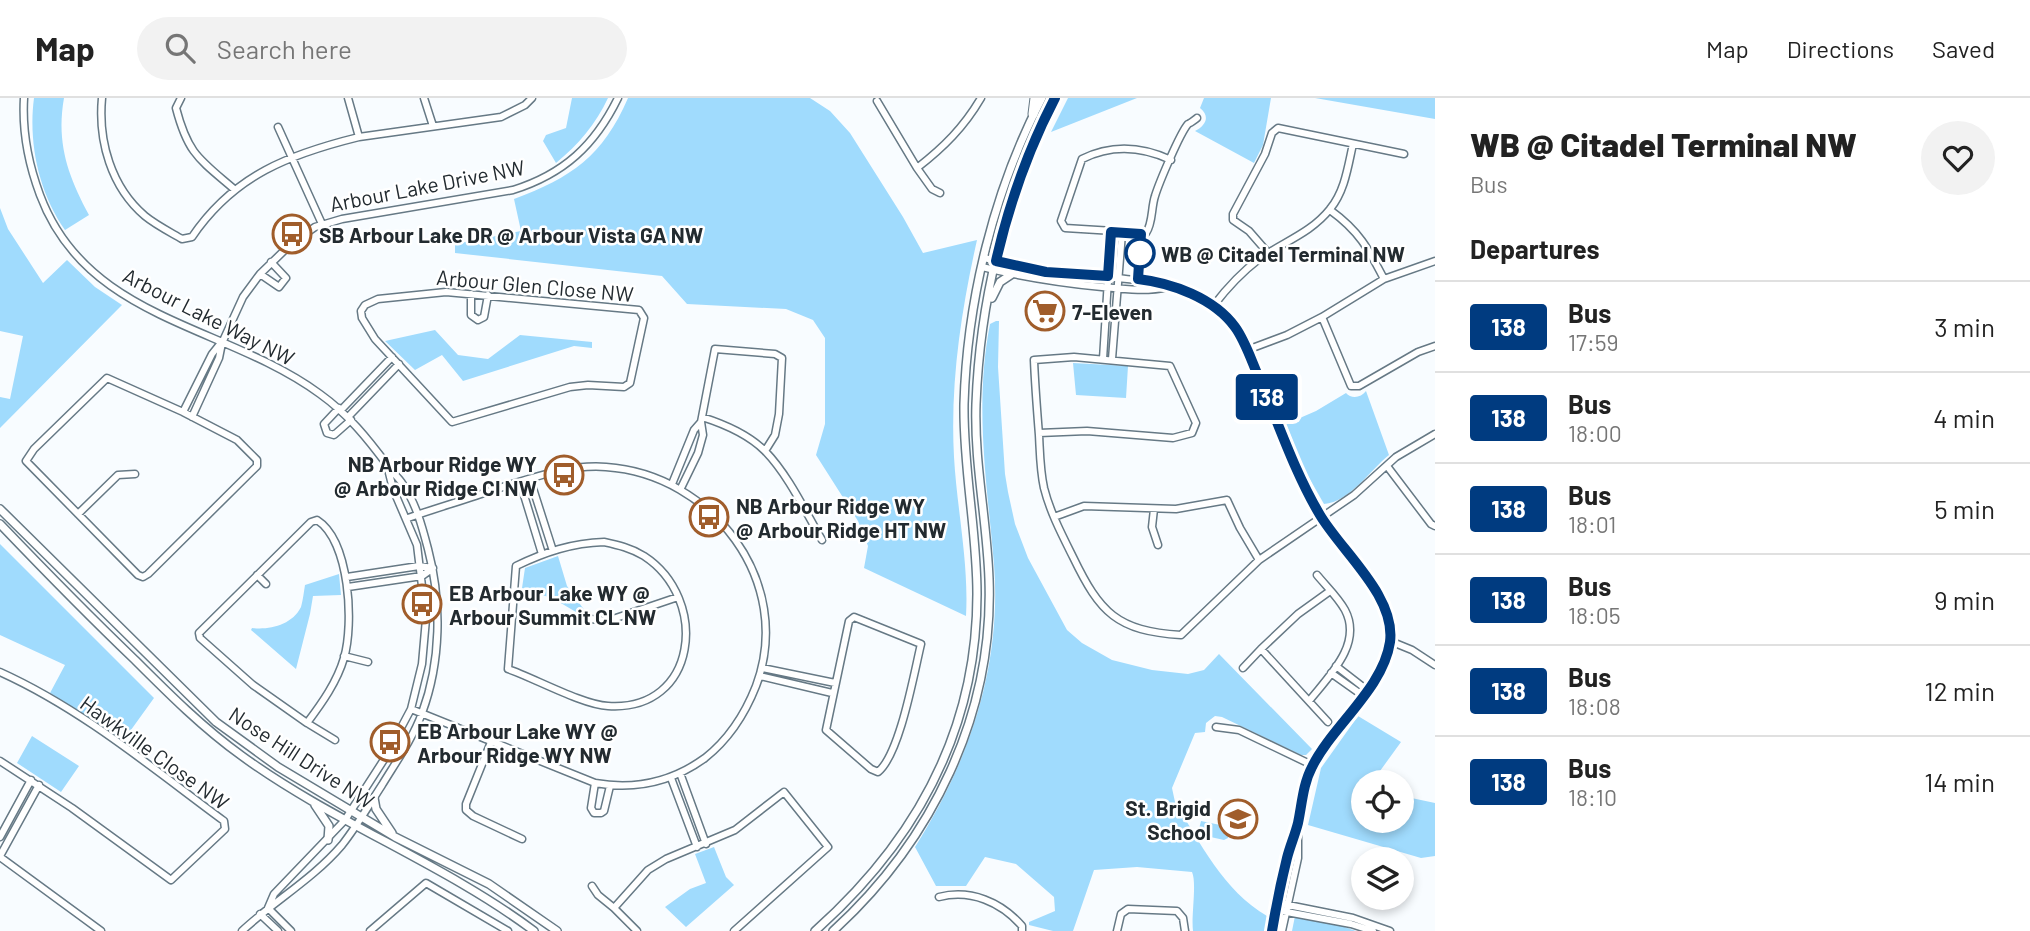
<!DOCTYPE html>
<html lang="en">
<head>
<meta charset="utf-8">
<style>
  body { margin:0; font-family:Barlow,sans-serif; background:#f2f2f2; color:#222; height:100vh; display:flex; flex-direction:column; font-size:26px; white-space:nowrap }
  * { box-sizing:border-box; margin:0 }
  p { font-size:23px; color:#767676 }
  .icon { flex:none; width:38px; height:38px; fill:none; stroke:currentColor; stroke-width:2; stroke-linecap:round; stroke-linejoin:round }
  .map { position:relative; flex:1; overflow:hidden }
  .panel { display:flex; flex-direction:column; background:#fff; width:595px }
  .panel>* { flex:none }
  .badge { padding:0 14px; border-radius:5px; font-size:24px; line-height:46px }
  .tools { position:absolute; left:1351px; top:672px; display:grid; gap:14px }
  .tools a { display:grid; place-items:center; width:63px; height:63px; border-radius:50%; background:#fff; box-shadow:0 4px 10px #0003; font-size:35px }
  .map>.badge { position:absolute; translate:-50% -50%; box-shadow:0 0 0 4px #fff }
  h2 { padding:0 35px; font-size:26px; line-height:63px }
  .round { display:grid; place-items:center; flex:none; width:74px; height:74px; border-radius:37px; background:#f2f2f2 }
  .head { display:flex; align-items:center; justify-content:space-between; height:119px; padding:0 35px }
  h1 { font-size:33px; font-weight:800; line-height:52px }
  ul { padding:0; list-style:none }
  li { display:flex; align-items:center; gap:21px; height:91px; padding:0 35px; border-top:2px solid #e0e0e0 }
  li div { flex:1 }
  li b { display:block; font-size:26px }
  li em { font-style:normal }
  li .badge { min-width:77px; font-weight:700; text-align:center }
  header { display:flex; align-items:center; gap:42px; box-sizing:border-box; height:98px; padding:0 35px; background:#fff; border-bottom:2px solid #e0e0e0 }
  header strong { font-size:33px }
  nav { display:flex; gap:38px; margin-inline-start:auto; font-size:24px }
  .search { width:490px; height:63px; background:#f2f2f2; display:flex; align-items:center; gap:18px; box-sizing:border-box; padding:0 24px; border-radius:38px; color:#767676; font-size:26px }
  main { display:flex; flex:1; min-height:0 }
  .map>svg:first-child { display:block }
  .green { fill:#a0dbfd }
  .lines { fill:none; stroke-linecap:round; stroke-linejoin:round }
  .minor-casing { stroke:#667985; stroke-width:9 }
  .major-casing { stroke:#667985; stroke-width:10 }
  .highway-casing { stroke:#667985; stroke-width:11 }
  .minor { stroke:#fff; stroke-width:6 }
  .major { stroke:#fff; stroke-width:7 }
  .highway { stroke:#fff; stroke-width:9 }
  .line-casing { stroke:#fff; stroke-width:16 }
  .line { stroke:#003b80; stroke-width:10 }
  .stop-dot { fill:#fff; stroke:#003b80; stroke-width:3.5 }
  .labels { text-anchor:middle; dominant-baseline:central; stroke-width:5; stroke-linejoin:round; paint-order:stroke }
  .street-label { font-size:21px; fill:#232b30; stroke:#fff }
  .poi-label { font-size:21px; font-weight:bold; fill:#232b30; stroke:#fff; text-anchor:start }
  .stop-label { font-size:21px; font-weight:bold; fill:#232b30; stroke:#fff; text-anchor:start }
</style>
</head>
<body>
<header>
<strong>Map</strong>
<div class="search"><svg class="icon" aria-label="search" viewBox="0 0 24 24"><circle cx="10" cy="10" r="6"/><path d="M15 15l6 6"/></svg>Search here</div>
<nav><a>Map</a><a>Directions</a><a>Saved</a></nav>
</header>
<main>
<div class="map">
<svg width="1435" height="833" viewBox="0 0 1435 833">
  <rect width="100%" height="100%" fill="#f8fcff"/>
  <!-- green -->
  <path class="green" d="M34,0H64C56,45 68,78 89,117L65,132C39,95 28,45 34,0Z
    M572,0H608C596,26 578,47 556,65L543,43L546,37L566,30Z
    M628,0H810L830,13L850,35L903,119L923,155L977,142C961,213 950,286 954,359C957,412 969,465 966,518L864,470L868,448L858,423L816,357L825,326V240L813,222L786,211L687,206L662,178L455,155V146L521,133L514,101C571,80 603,58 628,0Z
    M1068,0H1137L1051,34Z
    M1204,0H1271L1263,47L1254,65L1195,33C1205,28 1211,19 1200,10Z
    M1315,0H1435V21Z
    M0,110L8,131L43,185L67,162L95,189L122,207L0,330V299L10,301L23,238L0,233Z
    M996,223H999L998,269L1005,376L1008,394L1015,426L1028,460L1067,532L1082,545L1112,562L1152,572L1188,576L1204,572L1219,556L1312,651L1306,657H1301L1222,619L1215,618L1206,625L1205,634L1195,635L1172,690L1175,704C1200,745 1224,793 1267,818L1265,833H1193C1191,818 1197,785 1192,774L1137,769L1094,772L1073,833H1053L1029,827V824L1055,813L1054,799L1016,766L985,759L966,788H936L915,749C969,664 1002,568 994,466C987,384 974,308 990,226Z
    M435,232L458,257L488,261L520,237L592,244V250L574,248L463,283L442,257L415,272L385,243Z
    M1073,265L1128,268L1126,300L1076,297Z
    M1366,293L1389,357C1370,372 1350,404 1324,406L1304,371L1286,326L1316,313L1346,295C1351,301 1361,300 1366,293Z
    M0,446L154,600L123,643L50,595L65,567L0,537Z
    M558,458L567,488L585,513L581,517L554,501L522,490L525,470Z
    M339,476L341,497L313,498L310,516L296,571L251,532L252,530C270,532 292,527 301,509C303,502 304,493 305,487Z
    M1358,618L1401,644L1372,684H1363V723H1402V698L1435,705V758L1421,760L1308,727L1321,670Z
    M32,638L79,668L61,694L17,665Z
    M1201,723L1230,729L1228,740L1224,742L1206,738V735L1199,731Z
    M714,749L726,779L734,787L686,829L665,809L690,791L706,785L695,756Z
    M1295,818L1333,825L1356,833H1292Z"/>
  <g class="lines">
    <defs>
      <path id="minor" d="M24,0C22,34 28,65 40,97C87,223 225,226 320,296C348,316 368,341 388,368C392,374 398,379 402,385C416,405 422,428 428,451C442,504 441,564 422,615C413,640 396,664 382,687C369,707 357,728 342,747C313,781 274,803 242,833
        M102,0C98,43 111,89 145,118C156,127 170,134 182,141L192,139C234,77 290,56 359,39L348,0
        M181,0L176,10C188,56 199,61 234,91
        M424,0L433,28
        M877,3L917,70C944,49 964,29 981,0
        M278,29L322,126
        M359,39L501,19L525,7L532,0
        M1171,62C1141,48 1112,46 1082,61L1061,123L1065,130L1146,135C1153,125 1151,110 1155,98C1159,85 1180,35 1188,26C1189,26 1196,21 1197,20
        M917,70L932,91L940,95
        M1330,112C1359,133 1368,150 1384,181
        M1269,156L1249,133L1233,122V116L1265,56L1272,35L1278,30L1404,56
        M984,160C1005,165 1025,171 1046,174C1123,185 1210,169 1248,255C1263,289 1277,323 1292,357C1301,378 1309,400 1322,419C1344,455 1393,497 1390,541C1386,587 1330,630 1311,671L1306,683L1298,727L1288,758L1272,833
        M982,169C1022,179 1061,185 1102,189C1123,191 1146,194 1168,189
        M260,176L279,189L286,180L271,164
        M446,194L639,212L644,220L630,285L624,289L588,287L570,289L452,324L375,241L362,220L361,213L365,207L378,201Z
        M471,196V217L478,222L484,219L488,197
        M1214,207C1227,190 1242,174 1259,161C1283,144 1311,135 1330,111C1345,93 1348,68 1353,46
        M1322,219L1351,288H1359L1418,254L1435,248
        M1247,252L1287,237L1322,219L1384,181L1435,163
        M1103,261L1111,134
        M1112,261L1122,135
        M107,280L183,314L237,342L257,362V368L148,476L143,479L138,477L26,363L34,351Z
        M339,310L324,326L327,335L334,337L351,322
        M341,312L392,259
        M183,314L212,256L220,246
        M192,319L219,260L222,245L243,199L260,176L292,145L315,129L342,121L513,92C564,76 595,47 618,0
        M348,319L399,266
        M702,319C724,326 748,336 765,353C789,378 805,413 822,442
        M1039,335L1087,333L1173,340L1192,335L1196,325L1170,268L1074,259L1034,262C1035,287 1037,312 1039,337C1040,355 1040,372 1044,390C1050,414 1062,437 1073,459C1100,515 1117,533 1181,537L1259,462L1354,397L1396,359L1435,336
        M1387,368L1431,426L1435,428
        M530,381L553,453
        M520,384L542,456
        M672,386L694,332L701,324
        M681,390L698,355L703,337L701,324L715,251L775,256L782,260L779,316L775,337L765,353
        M1154,411L1152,429L1158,447
        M78,416L118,377L135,376
        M1054,419L1084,408L1176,411L1227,402L1240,430L1259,462
        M408,420C436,410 465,402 493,392C530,381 567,366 606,369C712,376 795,484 756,588C745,616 729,641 705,660C672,684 635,692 595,685L411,611
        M317,422C350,443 354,526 344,560C337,584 322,605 307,625L253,587L200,540L199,535L311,424Z
        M604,444C618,447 631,450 644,458C710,501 698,614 608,608C583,607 534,580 508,571L516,468C545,454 572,445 604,444Z
        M257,477L266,486
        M347,479L419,468L433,470
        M348,489L422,478L433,470
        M854,519L921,546C914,575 900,656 878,674L871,671L826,632L849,523Z
        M591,521L607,523L678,499
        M1390,543L1412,552L1435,567
        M344,558L368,564
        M1336,568L1367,592
        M762,570L835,585
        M1243,570L1261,551
        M0,574C82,611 152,670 224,723L225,731L171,782L72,710L0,663
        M1331,575L1362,597
        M760,578L832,595
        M1309,603C1329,578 1363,546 1345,512C1338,499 1326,488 1317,477
        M1328,624L1261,551L1298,516L1330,493
        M307,625L335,642
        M1216,629L1239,632L1312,667
        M491,644L466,706V712L473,718L522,741
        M680,675L706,746
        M671,680L697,749
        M595,685L591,710L594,715H601L604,713L610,688
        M0,739L31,682
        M0,758L39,687
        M0,759L101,833
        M592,788L598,797L614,810
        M939,799C971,791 1001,804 1022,828V833
        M1278,805L1353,820L1390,833
        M268,810L274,796L345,722L385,660L411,611L422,566L426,521L417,447L393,391L388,371
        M268,810L291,833
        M1276,812L1351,826L1373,833
        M260,816L278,833
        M370,833L426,785L508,833
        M637,833L614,810L648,772L666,761L735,732L784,694L828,749L734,833
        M1117,833L1121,816L1128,811L1177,813L1183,820L1185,833
        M1282,833L1298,760V733"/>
      <path id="major" d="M992,200L1000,184L1012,176
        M0,411L216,624L278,669L395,739L489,786L557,833
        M0,426C44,472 89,518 135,562C169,596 203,630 242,658C334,725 443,765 534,833
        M374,700L376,711L392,735
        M315,707L329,728L328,742
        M815,833C915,744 977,633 977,496C977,432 963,371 964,306C967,202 994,92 1042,0
        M833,833C932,743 994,616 989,481C987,422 974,365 976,306C980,201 1006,94 1055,0"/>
      <path id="highway" d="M1033,16L1035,0"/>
    </defs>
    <!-- minor casing -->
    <use href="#minor" class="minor-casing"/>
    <!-- major casing -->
    <use href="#major" class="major-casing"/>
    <!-- highway casing -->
    <use href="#highway" class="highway-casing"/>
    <!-- minor -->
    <use href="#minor" class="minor"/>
    <!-- major -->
    <use href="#major" class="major"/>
    <!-- highway -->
    <use href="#highway" class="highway"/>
  </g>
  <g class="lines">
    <defs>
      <path id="line" d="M1055,0C1028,52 1009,106 996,163L1046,174L1108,178L1111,134L1141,136L1138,181C1172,185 1214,200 1235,229C1246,244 1252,265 1260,282C1279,327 1295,375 1320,417C1342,454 1396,498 1390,544C1383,591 1332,628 1312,669C1303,686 1302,706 1298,725C1295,737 1290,748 1287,760C1281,784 1276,809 1272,833"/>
    </defs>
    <!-- line casing -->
    <use href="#line" class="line-casing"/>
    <!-- line -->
    <use href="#line" class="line"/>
  </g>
  <!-- icons -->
  <defs>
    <symbol id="bus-ring" viewBox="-11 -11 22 22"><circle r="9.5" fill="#fff" stroke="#a05d2b" stroke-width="1.5"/><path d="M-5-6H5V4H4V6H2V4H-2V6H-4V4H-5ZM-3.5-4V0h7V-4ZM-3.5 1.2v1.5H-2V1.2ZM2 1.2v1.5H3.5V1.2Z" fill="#a05d2b"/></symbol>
    <symbol id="supermarket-ring" viewBox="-11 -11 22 22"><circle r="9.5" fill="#fff" stroke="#a05d2b" stroke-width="1.5"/><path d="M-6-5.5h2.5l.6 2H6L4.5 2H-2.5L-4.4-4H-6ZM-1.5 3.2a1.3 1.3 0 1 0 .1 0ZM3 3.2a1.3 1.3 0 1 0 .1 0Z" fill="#a05d2b"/></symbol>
    <symbol id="school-ring" viewBox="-11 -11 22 22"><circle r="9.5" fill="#fff" stroke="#a05d2b" stroke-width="1.5"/><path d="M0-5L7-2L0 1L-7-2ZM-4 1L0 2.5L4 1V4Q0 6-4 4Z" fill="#a05d2b"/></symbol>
  </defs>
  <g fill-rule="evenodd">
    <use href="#bus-ring" x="270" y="114" width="44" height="44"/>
    <use href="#supermarket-ring" x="1023" y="191" width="44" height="44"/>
    <use href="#bus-ring" x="542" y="355" width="44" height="44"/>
    <use href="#bus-ring" x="687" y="397" width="44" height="44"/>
    <use href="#bus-ring" x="400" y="484" width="44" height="44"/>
    <use href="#bus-ring" x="368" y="622" width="44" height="44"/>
    <use href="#school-ring" x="1216" y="699" width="44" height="44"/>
  </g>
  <!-- markers -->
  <circle class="stop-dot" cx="1140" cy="155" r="14"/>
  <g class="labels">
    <!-- street labels -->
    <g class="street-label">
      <text transform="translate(427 87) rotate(-11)">Arbour Lake Drive NW</text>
      <text transform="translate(535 187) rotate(5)">Arbour Glen Close NW</text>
      <text transform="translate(209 218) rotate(27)">Arbour Lake Way NW</text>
      <text transform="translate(155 654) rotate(36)">Hawkville Close NW</text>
      <text transform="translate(302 659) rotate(33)">Nose Hill Drive NW</text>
    </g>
    <!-- poi labels -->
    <g class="poi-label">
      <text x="319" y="136">SB Arbour Lake DR @ Arbour Vista GA NW</text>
      <text x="1072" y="213">7-Eleven</text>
      <text x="537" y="365" text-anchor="end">NB Arbour Ridge WY<tspan x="537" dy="24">@ Arbour Ridge CI NW</tspan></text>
      <text x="736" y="407">NB Arbour Ridge WY<tspan x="736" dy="24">@ Arbour Ridge HT NW</tspan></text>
      <text x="449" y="494">EB Arbour Lake WY @<tspan x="449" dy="24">Arbour Summit CL NW</tspan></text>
      <text x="417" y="632">EB Arbour Lake WY @<tspan x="417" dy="24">Arbour Ridge WY NW</tspan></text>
      <text x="1211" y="709" text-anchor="end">St. Brigid<tspan x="1211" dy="24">School</tspan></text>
    </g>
    <!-- stop labels -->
    <g class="stop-label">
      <text x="1161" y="155">WB @ Citadel Terminal NW</text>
    </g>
  </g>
</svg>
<div class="tools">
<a><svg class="icon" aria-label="locate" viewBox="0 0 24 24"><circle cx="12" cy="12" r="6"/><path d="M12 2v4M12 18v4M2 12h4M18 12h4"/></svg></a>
<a><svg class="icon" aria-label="layers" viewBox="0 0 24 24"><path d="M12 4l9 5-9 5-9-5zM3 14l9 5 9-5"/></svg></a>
</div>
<b class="badge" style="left:1267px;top:299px;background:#003b80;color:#fff">138</b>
</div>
<section class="panel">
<div class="head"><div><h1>WB @ Citadel Terminal NW</h1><p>Bus</p></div><a class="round"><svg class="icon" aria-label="heart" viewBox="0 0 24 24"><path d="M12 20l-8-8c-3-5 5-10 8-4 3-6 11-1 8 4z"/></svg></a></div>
<h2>Departures</h2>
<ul>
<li><span class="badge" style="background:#003b80;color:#fff">138</span><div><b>Bus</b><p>17:59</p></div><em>3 min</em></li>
<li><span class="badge" style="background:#003b80;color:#fff">138</span><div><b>Bus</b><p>18:00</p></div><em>4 min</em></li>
<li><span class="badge" style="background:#003b80;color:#fff">138</span><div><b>Bus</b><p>18:01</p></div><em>5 min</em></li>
<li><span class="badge" style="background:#003b80;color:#fff">138</span><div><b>Bus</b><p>18:05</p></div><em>9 min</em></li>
<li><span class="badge" style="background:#003b80;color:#fff">138</span><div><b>Bus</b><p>18:08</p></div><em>12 min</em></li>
<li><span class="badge" style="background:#003b80;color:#fff">138</span><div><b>Bus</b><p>18:10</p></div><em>14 min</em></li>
</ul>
</section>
</main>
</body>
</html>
